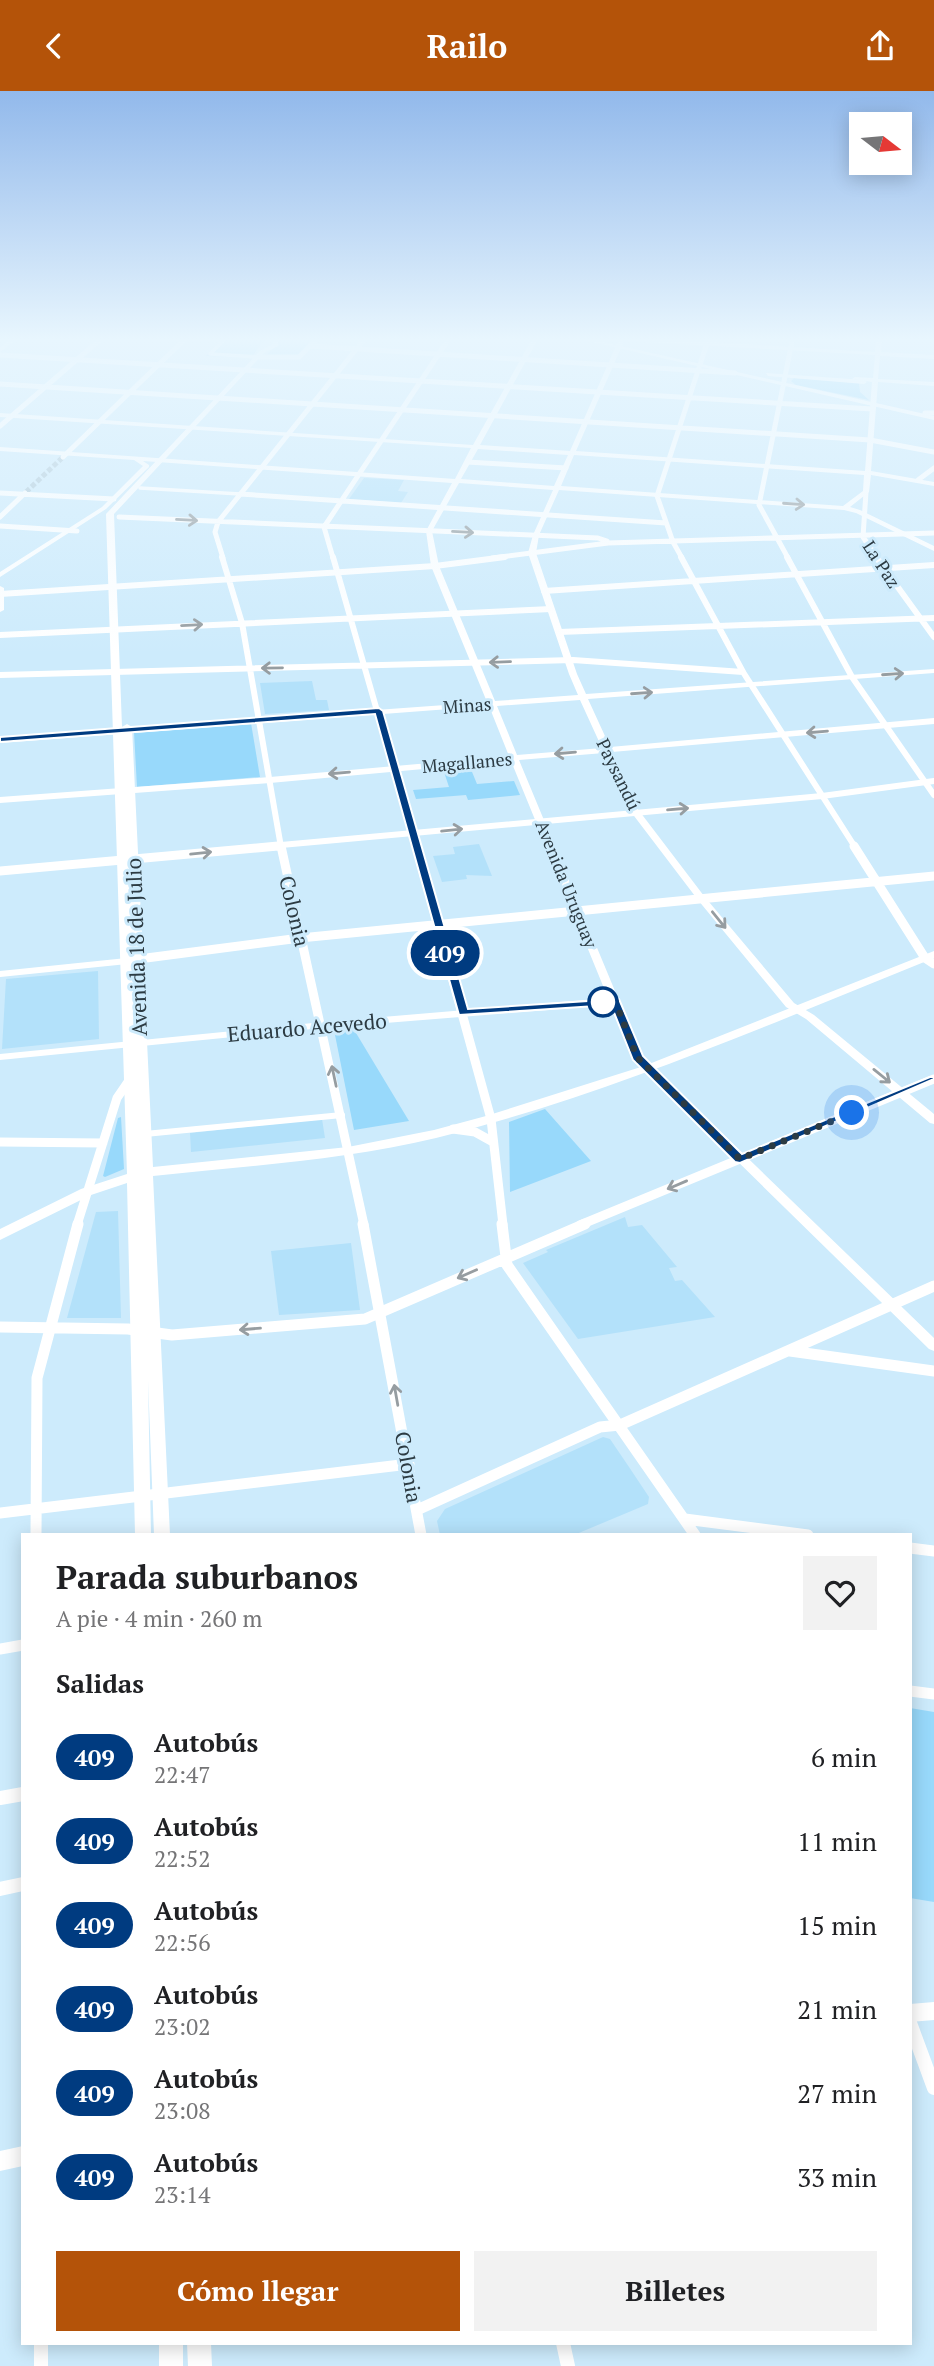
<!DOCTYPE html>
<html lang="es">
<head>
<meta charset="utf-8">
<style>
  body { margin:0; font-family:"PT Serif",serif; background:#f2f2f2; color:#202124; height:100vh; display:flex; flex-direction:column; font-size:26px; white-space:nowrap }
  * { box-sizing:border-box; margin:0 }
  p { font-size:23px; color:#757577 }
  .icon { flex:none; width:38px; height:38px; fill:none; stroke:currentColor; stroke-width:2; stroke-linecap:round; stroke-linejoin:round }
  .map { position:relative; flex:1; overflow:hidden }
  .sheet { position:absolute; left:21px; top:1442px; width:891px; height:812px; display:flex; flex-direction:column; background:#fff; border-radius:0px; box-shadow:0 4px 18px #0003 }
  .sheet>* { flex:none }
  .badge { padding:0 14px; border-radius:23px; font-size:24px; line-height:46px }
  .needle { width:46px; rotate:106deg }
  .fabs { position:absolute; left:849px; top:21px; display:grid; gap:14px }
  .fabs a { display:grid; place-items:center; width:63px; height:63px; border-radius:0px; background:#fff; box-shadow:0 4px 18px #0003; font-size:35px }
  .you { position:absolute; width:35px; height:35px; margin:-18px; border:5px solid #fff; border-radius:50%; background:#1a73e8; box-shadow:0 0 0 10px #1a73e833 }
  .map>.badge { position:absolute; translate:-50% -50%; box-shadow:0 0 0 4px #fff }
  h2 { padding:0 35px; font-size:26px; line-height:63px }
  .round { display:grid; place-items:center; flex:none; width:74px; height:74px; border-radius:0px; background:#f2f2f2 }
  .summary { display:flex; align-items:center; justify-content:space-between; height:119px; padding:0 35px }
  h1 { font-size:33px; font-weight:800; line-height:52px }
  .action { display:flex; gap:14px; margin-top:auto; padding:14px 35px }
  .action a { flex:1; height:80px; border-radius:0px; background:#b45309; color:#fff; font-size:28px; font-weight:800; line-height:80px; text-align:center }
  .action a+a { background:#f2f2f2; color:#202124 }
  ul { padding:0; list-style:none }
  li { display:flex; align-items:center; gap:21px; height:84px; padding:0 35px }
  li div { flex:1 }
  li b { display:block; font-size:26px }
  li em { font-style:normal }
  li .badge { min-width:77px; font-weight:700; text-align:center }
  header { display:flex; justify-content:space-between; align-items:center; height:91px; padding:0 35px; background:#b45309; color:#fff; font-size:32px; font-weight:800 }
  .map>svg:first-child { display:block }
  .built { fill:#b3e1fa }
  .green { fill:#98d9fb }
  .lines { fill:none; stroke-linecap:round; stroke-linejoin:round }
  .minor-tunnel { stroke:#adc8d7; stroke-width:5; stroke-dasharray:5 2.5; stroke-linecap:butt }
  .pedestrian-far1 { stroke:#fff; stroke-width:3.5 }
  .pedestrian { stroke:#fff; stroke-width:6 }
  .minor-far4 { stroke:#fff; stroke-width:5 }
  .minor-far3 { stroke:#fff; stroke-width:6 }
  .minor-far2 { stroke:#fff; stroke-width:9 }
  .minor-far1 { stroke:#fff; stroke-width:11 }
  .minor { stroke:#fff; stroke-width:14 }
  .tertiary { fill:#fff; fill-rule:evenodd }
  .secondary { fill:#fff; fill-rule:evenodd }
  .oneway { stroke:#969da1 }
  .line { fill:#003b80; stroke:#fff; stroke-width:2 }
  .walk { stroke:#2c3b43; stroke-width:7; stroke-dasharray:0 12.6 }
  .stop-dot { fill:#fff; stroke:#003b80; stroke-width:3.5 }
  .labels { text-anchor:middle; dominant-baseline:central; stroke-width:6; stroke-linejoin:round; paint-order:stroke }
  .far-street-label { font-size:18px; fill:#2c3b43; stroke:#cdebfc }
  .street-label { font-size:21px; fill:#2c3b43; stroke:#cdebfc }
</style>
</head>
<body>
<header><svg class="icon" aria-label="back" viewBox="0 0 24 24"><path d="M15 5l-7 7 7 7"/></svg>Railo<svg class="icon" aria-label="share" viewBox="0 0 24 24"><path d="M12 15V3M7 8l5-5 5 5M5 13v7h14v-7"/></svg></header>
<div class="map">
<svg width="934" height="2275" viewBox="0 0 934 2275">
  <rect width="100%" height="100%" fill="#cdebfc"/>
  <!-- built -->
  <path class="built" d="M364,387L404,389L398,400L408,401L401,412L349,408Z
    M312,590L316,609H327L329,619L265,623L260,592Z
    M479,753L492,785L466,784L467,788L442,791L433,765L455,763L453,756Z
    M98,880L99,948L2,958L6,888Z
    M322,1028L325,1047L191,1061L190,1042Z
    M118,1120L121,1227H67L96,1121Z
    M625,1126L628,1136L642,1134L677,1176L669,1177L675,1190L682,1189L715,1226L578,1248L523,1172L548,1161L546,1159Z
    M351,1152L360,1219L279,1224L271,1160Z
    M603,1346L610,1348L629,1376L649,1406L648,1413L574,1444H440L437,1430L445,1418Z"/>
  <!-- green -->
  <path class="green" d="M224,246H270L261,253L251,267L206,265Z
    M283,246H314L299,264H267Z
    M794,287L859,292L860,301L869,309L796,294L791,290Z
    M251,632L260,686L137,696L134,641Z
    M470,676L477,693L514,690L520,704L468,709L466,704L416,708L413,699L449,696L443,678Z
    M353,937L409,1030L354,1039L334,939Z
    M545,1018L591,1070L510,1101L509,1031Z
    M121,1026L124,1078L105,1086L103,1085L118,1027Z
    M910,1617L934,1621V1811L910,1807Z"/>
  <g class="lines">
    <!-- minor-tunnel -->
    <path class="minor-tunnel" d="M26,401L63,366"/>
    <!-- pedestrian-far1 -->
    <path class="pedestrian-far1" d="M227,246L210,263L258,266
      M184,248L223,250
      M140,397L240,403"/>
    <!-- pedestrian -->
    <path class="pedestrian" d="M0,883L127,870
      M145,1043L342,1024"/>
    <!-- minor-far4 -->
    <path class="minor-far4" d="M142,246L184,248
      M311,255L735,282
      M0,264L872,318
      M258,266H299L319,246
      M0,293L870,349L934,361
      M925,322H934
      M0,335L103,246
      M63,366L187,246
      M467,371L566,377
      M918,389L934,377
      M866,401L863,446L877,467
      M0,402L114,408
      M240,403L666,432
      M0,426L25,402
      M119,426L598,447L607,450
      M0,435L77,440
      M223,467L215,441L218,431L366,246
      M333,467L324,436L450,246
      M492,467L608,452L934,442
      M682,467L673,451L657,405L709,246
      M788,467L759,414L793,246"/>
    <!-- minor-far3 -->
    <path class="minor-far3" d="M222,466L242,532L281,756
      M333,466L416,756
      M681,466L743,581L855,756
      M787,466L852,586L934,704
      M876,466L934,546
      M544,500L934,474
      M0,503L435,475L505,466
      M559,541L934,527
      M0,544L551,518
      M0,584L573,569L743,581
      M259,756L822,705L934,690"/>
    <!-- minor-far2 -->
    <path class="minor-far2" d="M281,755L364,1134
      M416,755L491,1028L503,1134
      M854,755L925,867L934,873
      M0,780L278,755
      M131,869L300,847L934,785
      M453,1038L475,1041L493,1051
      M0,1051L103,1052
      M77,1134L117,1007L130,988
      M580,1134L934,988"/>
    <!-- minor-far1 -->
    <path class="minor-far1" d="M363,1133L421,1444
      M502,1133L507,1174L695,1444
      M0,1236L128,1238L172,1244L365,1228L585,1133
      M790,1260L934,1280
      M417,1419L600,1336L620,1334L934,1195
      M0,1422L409,1373
      M685,1428L808,1444
      M36,1444L37,1287L78,1133
      M910,1457L934,1460
      M0,1558L23,1554
      M910,1600L934,1603"/>
    <!-- minor -->
    <path class="minor" d="M0,1707L23,1703
      M0,1798L23,1793
      M910,1932L934,1997
      M41,2252V2275
      M563,2252L568,2275"/>
    <!-- tertiary -->
    <path class="tertiary" d="M14,246H20L0,261V256Z
      M533,246H539L480,354L570,360L618,250L594,249L591,247L593,246H626L875,261L876,246H882L881,261L934,264V268L880,265L878,288L934,291V295L878,291L871,380L934,391V395L871,384L869,401L850,416L860,419L934,455V460L856,422L844,419L559,399L539,444L536,462L577,583L586,603L934,578V582L588,608L610,656L934,627V633L612,661L637,717L704,805L794,912L814,924L934,1023V1033L930,1032L806,928L786,916L698,809L628,717L604,662L519,669L642,965L934,1247V1260L929,1258L633,968L610,914L323,937L0,969V963L323,931L608,907L511,670L270,692L0,712V706L270,686L509,665L489,615L0,652V646L487,611L431,475L426,440L452,392L143,370L149,374V376L106,418L0,486V481L102,416L143,375L134,369L0,360V356L455,388L471,357L0,326V322L473,354ZM624,250L875,264L873,287L855,286L852,288L872,291L865,380L576,360ZM478,358L568,364L554,395L461,388ZM574,364L864,384L863,400L843,415L561,395ZM459,392L553,399L533,444L528,462L569,583L578,604L495,610L439,475L432,440ZM580,609L602,657L517,664L497,615Z
      M0,495L4,497V519L0,521Z
      M934,1911V1929L910,1931V1913Z
      M23,2055V2075L0,2080V2060Z"/>
    <!-- secondary -->
    <path class="secondary" d="M273,246H279L278,255L264,262L114,423L122,636L127,633L132,636L153,1076L348,1056L434,1039L486,1025L644,975L934,860V867C770,933 608,1004 436,1047C344,1069 248,1075 153,1085L170,1444H154L148,1289L151,1444H135L127,1092L91,1104L0,1149V1138L81,1098L127,1083L106,423L260,260L273,253Z
      M570,246H580L934,325V329Z
      M766,282L864,289L867,291L864,293L768,285Z
      M159,2252H183V2275H159Z
      M187,2252H211L212,2275H188Z"/>
  </g>
  <!-- one-way arrows -->
  <defs><path id="oneway-shaft" d="M-6 0H5M1.5-3L5.5 0L1.5 3" fill="none" stroke-width="1.6" stroke-linecap="round" stroke-linejoin="round" transform="scale(1.75)"/></defs>
  <g class="oneway">
    <use href="#oneway-shaft" transform="translate(794 413) rotate(4)"/>
    <use href="#oneway-shaft" transform="translate(187 429) rotate(3)"/>
    <use href="#oneway-shaft" transform="translate(463 441) rotate(3)"/>
    <use href="#oneway-shaft" transform="translate(192 534) rotate(-3)"/>
    <use href="#oneway-shaft" transform="translate(500 571) rotate(178)"/>
    <use href="#oneway-shaft" transform="translate(272 577) rotate(179)"/>
    <use href="#oneway-shaft" transform="translate(893 583) rotate(-4)"/>
    <use href="#oneway-shaft" transform="translate(642 602) rotate(-4)"/>
    <use href="#oneway-shaft" transform="translate(817 641) rotate(175)"/>
    <use href="#oneway-shaft" transform="translate(565 662) rotate(175)"/>
    <use href="#oneway-shaft" transform="translate(339 682) rotate(175)"/>
    <use href="#oneway-shaft" transform="translate(678 718) rotate(-5)"/>
    <use href="#oneway-shaft" transform="translate(452 739) rotate(-6)"/>
    <use href="#oneway-shaft" transform="translate(201 762) rotate(-6)"/>
    <use href="#oneway-shaft" transform="translate(719 829) rotate(51)"/>
    <use href="#oneway-shaft" transform="translate(334 985) rotate(-102)"/>
    <use href="#oneway-shaft" transform="translate(882 985) rotate(39)"/>
    <use href="#oneway-shaft" transform="translate(677 1094) rotate(157)"/>
    <use href="#oneway-shaft" transform="translate(467 1183) rotate(156)"/>
    <use href="#oneway-shaft" transform="translate(250 1238) rotate(175)"/>
    <use href="#oneway-shaft" transform="translate(396 1304) rotate(-100)"/>
  </g>
  <!-- sky -->
  <linearGradient id="sky" x2="0" y2="1"><stop stop-color="#92b9eb"/><stop offset="0.44" stop-color="#e8f6fe"/><stop offset="1" stop-color="#e8f6fe" stop-opacity="0"/></linearGradient>
  <rect width="934" height="564" fill="url(#sky)"/>
  <!-- line -->
  <path class="line" d="M379,617L383,620L468,918L619,908L643,965L742,1063L930,986H934V988L740,1072L735,1071L633,969L611,914L459,924L375,623L0,651V646Z"/>
  <g class="lines">
    <!-- walk -->
    <path class="walk" d="M603,911L615,910L637,966L740,1068L852,1022"/>
  </g>
  <!-- markers -->
  <circle class="stop-dot" cx="603" cy="911" r="14"/>
  <g class="labels">
    <!-- far-street labels -->
    <g class="far-street-label">
      <text transform="translate(882 473) rotate(57)">La Paz</text>
      <text transform="translate(467 614) rotate(-4)">Minas</text>
      <text transform="translate(467 671) rotate(-5)">Magallanes</text>
      <text transform="translate(619 683) rotate(64)">Paysandú</text>
      <text transform="translate(567 793) rotate(68)">Avenida Uruguay</text>
    </g>
    <!-- street labels -->
    <g class="street-label">
      <text transform="translate(295 820) rotate(77)">Colonia</text>
      <text transform="translate(136 856) rotate(-92)">Avenida 18 de Julio</text>
      <text transform="translate(307 936) rotate(-5)">Eduardo Acevedo</text>
      <text transform="translate(409 1376) rotate(80)">Colonia</text>
    </g>
  </g>
</svg>
<div class="fabs">
<a><svg class="needle" viewBox="-14 -14 28 28"><path d="M0-13l5 13h-10z" fill="#e53935"/><path d="M0 13l5-13h-10z" fill="#757577"/></svg></a>
</div>
<div class="you" style="left:852px;top:1022px"></div>
<b class="badge" style="left:445px;top:862px;background:#003b80;color:#fff">409</b>
<section class="sheet">
<div class="summary"><div><h1>Parada suburbanos</h1><p>A pie · 4 min · 260 m</p></div><a class="round"><svg class="icon" aria-label="heart" viewBox="0 0 24 24"><path d="M12 20l-8-8c-3-5 5-10 8-4 3-6 11-1 8 4z"/></svg></a></div>
<h2>Salidas</h2>
<ul>
<li><span class="badge" style="background:#003b80;color:#fff">409</span><div><b>Autobús</b><p>22:47</p></div><em>6 min</em></li>
<li><span class="badge" style="background:#003b80;color:#fff">409</span><div><b>Autobús</b><p>22:52</p></div><em>11 min</em></li>
<li><span class="badge" style="background:#003b80;color:#fff">409</span><div><b>Autobús</b><p>22:56</p></div><em>15 min</em></li>
<li><span class="badge" style="background:#003b80;color:#fff">409</span><div><b>Autobús</b><p>23:02</p></div><em>21 min</em></li>
<li><span class="badge" style="background:#003b80;color:#fff">409</span><div><b>Autobús</b><p>23:08</p></div><em>27 min</em></li>
<li><span class="badge" style="background:#003b80;color:#fff">409</span><div><b>Autobús</b><p>23:14</p></div><em>33 min</em></li>
</ul>
<div class="action"><a>Cómo llegar</a><a>Billetes</a></div>
</section>
</div>
</body>
</html>
